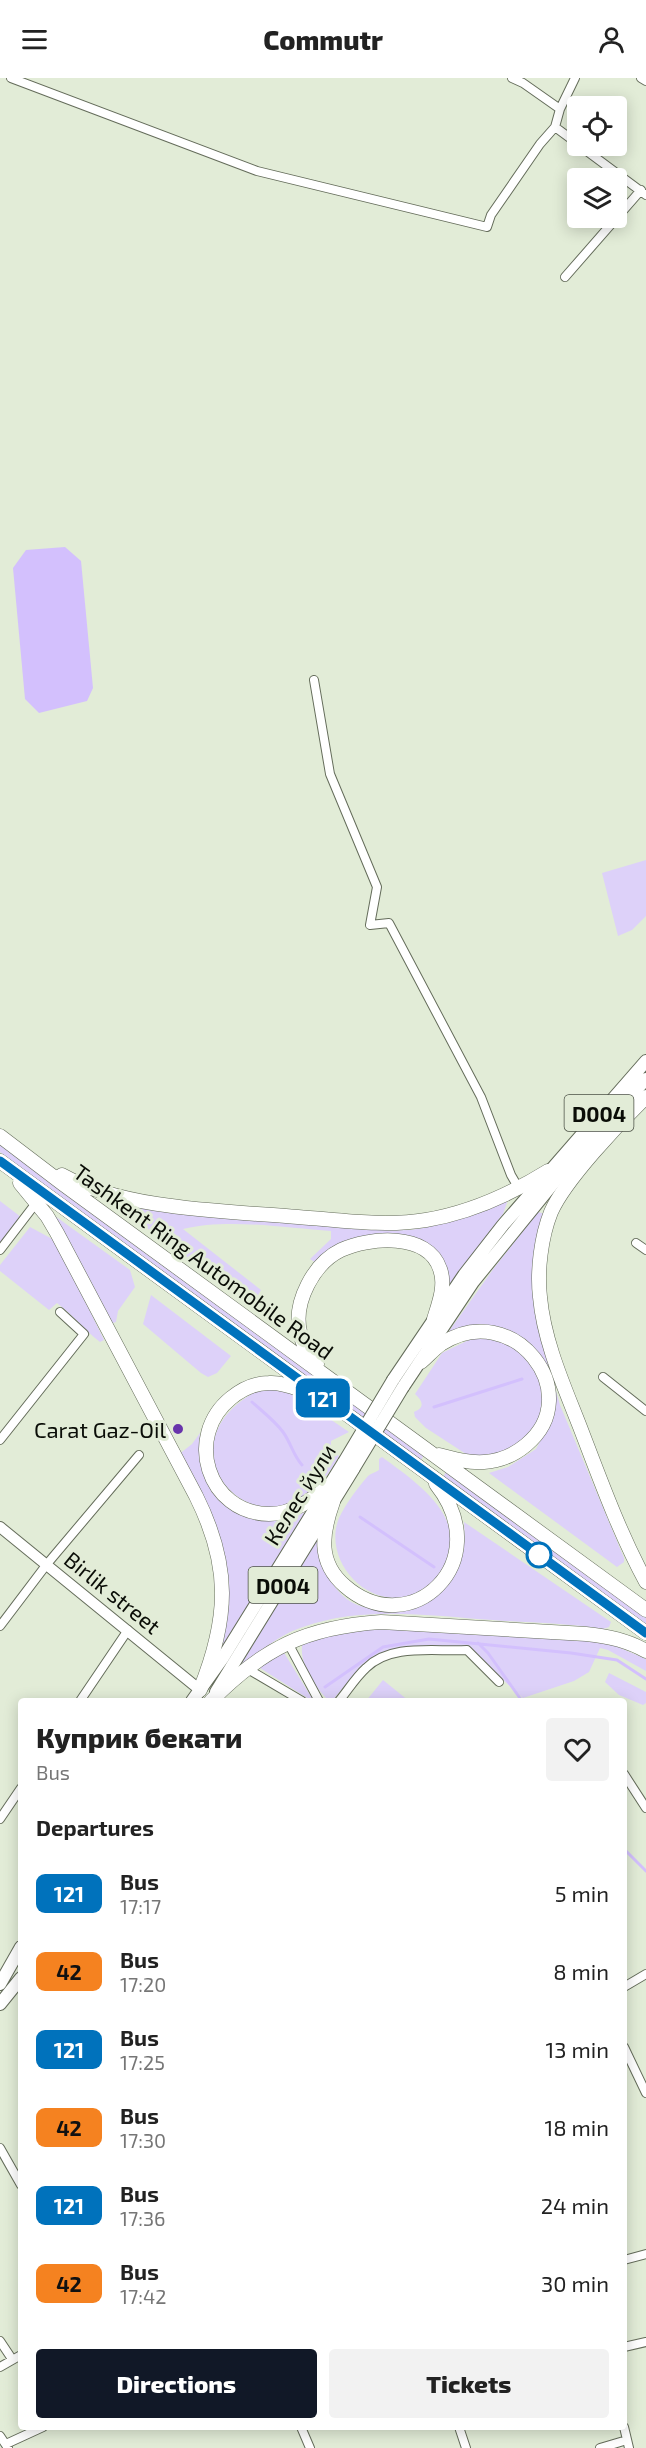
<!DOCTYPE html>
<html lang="en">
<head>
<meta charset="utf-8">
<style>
  body { margin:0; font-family:"Exo 2",sans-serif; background:#f2f2f2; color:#222; height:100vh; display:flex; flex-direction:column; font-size:22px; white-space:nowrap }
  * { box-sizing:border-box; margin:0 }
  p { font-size:20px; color:#767676 }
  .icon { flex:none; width:33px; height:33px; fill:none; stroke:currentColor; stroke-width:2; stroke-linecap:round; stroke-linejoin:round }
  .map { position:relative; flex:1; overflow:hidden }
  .side { position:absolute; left:18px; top:1620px; width:609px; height:732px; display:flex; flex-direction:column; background:#fff; border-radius:6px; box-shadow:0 3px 15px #0003 }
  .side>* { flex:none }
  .badge { padding:0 12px; border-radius:9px; font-size:21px; line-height:39px }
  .controls { position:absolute; left:567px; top:18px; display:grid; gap:12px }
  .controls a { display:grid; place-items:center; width:60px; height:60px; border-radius:6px; background:#fff; box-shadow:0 3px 15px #0003; font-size:30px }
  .map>.badge { position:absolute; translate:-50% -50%; box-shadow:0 0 0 3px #fff }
  h2 { padding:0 18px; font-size:22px; line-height:54px }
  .round { display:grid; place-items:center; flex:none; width:63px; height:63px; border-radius:6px; background:#f2f2f2 }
  .overview { display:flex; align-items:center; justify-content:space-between; height:102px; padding:0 18px }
  h1 { font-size:28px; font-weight:800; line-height:45px }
  .cta { display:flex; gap:12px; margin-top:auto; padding:12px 18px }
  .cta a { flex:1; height:69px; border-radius:6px; background:#111827; color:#fff; font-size:24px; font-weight:800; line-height:69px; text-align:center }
  .cta a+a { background:#f2f2f2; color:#222 }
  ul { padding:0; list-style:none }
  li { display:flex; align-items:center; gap:18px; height:78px; padding:0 18px }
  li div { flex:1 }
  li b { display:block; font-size:22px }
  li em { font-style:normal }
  li .badge { min-width:66px; font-weight:700; text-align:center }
  header { display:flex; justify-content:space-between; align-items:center; height:78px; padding:0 18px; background:#fff; font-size:27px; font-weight:800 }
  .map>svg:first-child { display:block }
  .green { fill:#ddd1f9 }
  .water { fill:#d3c0fd }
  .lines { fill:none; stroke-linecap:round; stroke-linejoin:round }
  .stream { stroke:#d3c0fd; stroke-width:3 }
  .minor-casing { stroke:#646c5a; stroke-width:10 }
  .tertiary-casing { stroke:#646c5a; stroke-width:12 }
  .primary-casing { stroke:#646c5a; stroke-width:14 }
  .trunk-casing { stroke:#646c5a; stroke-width:15 }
  .minor { stroke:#fff; stroke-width:8 }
  .tertiary { stroke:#fff; stroke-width:10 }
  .primary { stroke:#fff; stroke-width:12 }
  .trunk { stroke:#fff; stroke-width:14 }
  .primary-bridge-casing { stroke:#646c5a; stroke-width:14; stroke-linecap:butt }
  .primary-bridge { stroke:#fff; stroke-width:12 }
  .line-casing { stroke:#fff; stroke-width:14 }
  .line { stroke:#0072bc; stroke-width:9 }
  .poi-dot { fill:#6834ab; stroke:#e2ecd7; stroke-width:2 }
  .stop-dot { fill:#fff; stroke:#0072bc; stroke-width:3 }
  .labels { text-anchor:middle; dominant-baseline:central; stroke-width:6; stroke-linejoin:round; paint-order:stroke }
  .shield { fill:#e2ecd7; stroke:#4b5045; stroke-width:1.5 }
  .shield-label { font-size:21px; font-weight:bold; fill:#0a0d07 }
  .street-label { font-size:22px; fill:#0a0d07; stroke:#e2ecd7 }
  .poi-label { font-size:22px; fill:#0a0d07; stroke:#e2ecd7; text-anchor:end }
</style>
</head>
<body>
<header><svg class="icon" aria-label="menu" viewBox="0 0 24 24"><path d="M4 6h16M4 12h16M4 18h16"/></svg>Commutr<svg class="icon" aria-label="person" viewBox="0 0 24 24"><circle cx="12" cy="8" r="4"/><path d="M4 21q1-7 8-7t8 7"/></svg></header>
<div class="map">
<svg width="646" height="2370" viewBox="0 0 646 2370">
  <rect width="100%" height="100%" fill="#e2ecd7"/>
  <!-- green -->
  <path class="green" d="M646,782V838L632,852L618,858L602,795Z
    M0,1067L424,1377L421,1382L0,1074Z
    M509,1119L503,1136L446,1211L447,1201L404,1160L316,1185L310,1181L331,1161V1153C285,1150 228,1140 183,1151L261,1212L253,1226L109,1123L354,1151C372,1152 392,1153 410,1152C445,1148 477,1132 509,1119Z
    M0,1123L21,1139L0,1166Z
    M48,1133L130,1192L135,1209L118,1233L116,1244L110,1246Z
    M538,1134L545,1136L532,1202L535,1232L541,1261L560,1327L624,1480V1484L617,1489L489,1395L508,1389L536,1371L551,1343L555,1324L536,1273L515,1256L500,1249L478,1247L447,1256L494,1190Z
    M30,1149L56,1163L104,1262L100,1264C84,1252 73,1237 57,1225L49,1232L0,1193V1187Z
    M151,1217L231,1278L217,1295L208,1299L201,1295L143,1246Z
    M479,1257L518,1269L540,1298L543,1317L541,1337L532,1354L518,1368L501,1377L469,1378L426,1350L415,1339L414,1334C425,1330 423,1323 415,1316L442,1275Z
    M263,1310L284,1312L293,1316L349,1354L331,1363V1371L339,1378C273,1503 141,1368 263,1310Z
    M200,1355C195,1402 223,1444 274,1442C285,1442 296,1437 306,1434L222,1569L227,1513L178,1377L192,1366Z
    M382,1379C413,1402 466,1436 447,1482C444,1489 442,1496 436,1501C424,1511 412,1520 395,1520C357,1520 324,1477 339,1440C345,1427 358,1409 368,1398C371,1395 375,1395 379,1392V1381Z
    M446,1394L646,1540V1546L443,1399Z
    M464,1444L611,1544L609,1549L603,1551C567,1545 530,1545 493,1542C431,1538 364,1527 303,1549C278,1557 258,1575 238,1591L317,1462C321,1489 336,1526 369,1530C378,1531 388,1527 397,1527C406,1525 420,1526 429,1522C434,1520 439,1515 443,1511C463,1492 466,1471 464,1444Z
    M363,1549L604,1563L646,1581V1593L608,1572L600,1570L589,1594L574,1603L523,1620L468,1570L393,1571L381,1575L360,1589L332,1623H329C315,1609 297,1584 303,1563Z
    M283,1573L313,1622L312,1623L260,1590L261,1587Z
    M609,1595L646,1614V1625L643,1627L619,1617L605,1604Z
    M383,1602L409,1623H366Z"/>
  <!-- water -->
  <path class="water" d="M65,469L81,483L93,610L87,623L39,635L25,621L13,490L26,472Z"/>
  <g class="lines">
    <!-- stream -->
    <path class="stream" d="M252,1324C263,1334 275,1343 283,1354C291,1365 293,1377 302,1387
      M434,1329L522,1301
      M360,1439L434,1489
      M478,1565L488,1575L522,1623
      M325,1609L383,1569L429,1561L571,1575L617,1582L646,1601
      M624,1771L646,1793"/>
    <defs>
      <path id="minor" d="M11,0L257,93L487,149L491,137L540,66L555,49L560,31L575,0
        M512,0L523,5L560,31
        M641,0L646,3
        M555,49L578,66
        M580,68L646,117
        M565,199L641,112
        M314,602L330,696L377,809L370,847L389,845L481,1019L511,1097L518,1109
        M636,1165L646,1172
        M0,1172L36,1125
        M603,1299L646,1333
        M0,1362L84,1256L60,1234
        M0,1548L47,1486L139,1377
        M288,1565L319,1623
        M246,1590L302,1623
        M80,1623L128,1552
        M339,1623C348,1612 356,1599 366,1590C391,1565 435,1574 467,1572L499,1604
        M624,1696L646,1730
        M0,1741L21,1710
        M624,1909L646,1896
        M624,1969L646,2015
        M0,2070L21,2107
        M624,2182L646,2176
        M0,2263L12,2281
        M624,2269L646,2264
        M0,2289L21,2277
        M301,2349L310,2370
        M459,2349L466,2370
        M624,2349L629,2370
        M0,2358L8,2370
        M6,2366L43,2349
        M600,2370L627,2362"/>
      <path id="tertiary" d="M0,1449L200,1612"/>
      <path id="primary" d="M393,1302L464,1197L503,1147L646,983
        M403,1309L473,1204L560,1097L646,1001
        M216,1614L354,1390
        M192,1623L222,1581L344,1384
        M0,1906L21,1869
        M0,1926L21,1900"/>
      <path id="trunk" d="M646,1019C619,1045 565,1102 551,1134C541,1159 537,1193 540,1219C544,1264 564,1308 580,1349C600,1401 619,1454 646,1504
        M0,1058L63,1106L646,1532
        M0,1083L646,1555
        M62,1097C125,1132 227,1133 298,1139C340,1142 384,1149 426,1142C468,1135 511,1116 548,1093
        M20,1105L47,1138L57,1155L196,1418C231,1488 229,1540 200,1612
        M421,1284C428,1278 434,1271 441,1266C513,1219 588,1316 526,1367C514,1377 500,1383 484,1384C469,1385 454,1381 439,1377
        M317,1286C309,1276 302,1267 300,1254C293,1224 314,1185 341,1172C369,1159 428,1154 440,1191C446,1207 439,1225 434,1241
        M308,1314C295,1310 282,1304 269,1305C254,1305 242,1311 231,1320C184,1358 207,1435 269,1436C294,1436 312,1421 330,1407
        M333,1424C322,1455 317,1484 345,1508C410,1565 498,1484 436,1406
        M211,1623C263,1570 306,1549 381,1544L586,1556C608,1558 627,1562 646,1573"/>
    </defs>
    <!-- minor casing -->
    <use href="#minor" class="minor-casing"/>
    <!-- tertiary casing -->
    <use href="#tertiary" class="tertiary-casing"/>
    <!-- primary casing -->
    <use href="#primary" class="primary-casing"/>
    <!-- trunk casing -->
    <use href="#trunk" class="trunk-casing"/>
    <!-- minor -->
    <use href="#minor" class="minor"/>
    <!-- tertiary -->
    <use href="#tertiary" class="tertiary"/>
    <!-- primary -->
    <use href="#primary" class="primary"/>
    <!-- trunk -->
    <use href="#trunk" class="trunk"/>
    <defs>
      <path id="primary-bridge" d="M344,1384L393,1302
        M354,1390L403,1309"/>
    </defs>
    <!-- primary-bridge casing -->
    <use href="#primary-bridge" class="primary-bridge-casing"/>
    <!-- primary-bridge -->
    <use href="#primary-bridge" class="primary-bridge"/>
  </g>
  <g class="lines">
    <defs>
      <path id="line" d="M0,1083L646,1555"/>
    </defs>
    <!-- line casing -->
    <use href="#line" class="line-casing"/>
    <!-- line -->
    <use href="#line" class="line"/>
  </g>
  <!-- markers -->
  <circle class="poi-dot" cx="178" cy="1351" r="6"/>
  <circle class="stop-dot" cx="539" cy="1477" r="12"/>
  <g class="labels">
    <!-- shield labels -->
    <g class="shield">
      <rect x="564.5" y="1017" width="69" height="36" rx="4.5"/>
      <rect x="248.5" y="1489" width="69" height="36" rx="4.5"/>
    </g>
    <g class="shield-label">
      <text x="599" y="1035">D004</text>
      <text x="283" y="1507">D004</text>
    </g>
    <!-- street labels -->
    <g class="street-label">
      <text transform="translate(204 1183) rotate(36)">Tashkent Ring Automobile Road</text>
      <text transform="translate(299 1416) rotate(-58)">Келес йули</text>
      <text transform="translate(113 1514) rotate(39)">Birlik street</text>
    </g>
    <!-- poi labels -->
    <g class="poi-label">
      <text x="166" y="1351">Carat Gaz-Oil</text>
    </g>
  </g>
</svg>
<div class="controls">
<a><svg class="icon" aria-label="locate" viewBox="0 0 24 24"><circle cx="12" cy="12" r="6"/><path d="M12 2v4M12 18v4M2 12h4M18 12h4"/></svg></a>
<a><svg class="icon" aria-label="layers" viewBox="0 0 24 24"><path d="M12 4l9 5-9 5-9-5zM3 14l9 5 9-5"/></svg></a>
</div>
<b class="badge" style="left:323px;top:1320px;background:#0072bc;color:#fff">121</b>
<section class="side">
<div class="overview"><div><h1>Куприк бекати</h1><p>Bus</p></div><a class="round"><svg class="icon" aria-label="heart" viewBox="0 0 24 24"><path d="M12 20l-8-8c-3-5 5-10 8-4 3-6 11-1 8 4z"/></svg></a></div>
<h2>Departures</h2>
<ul>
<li><span class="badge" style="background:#0072bc;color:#fff">121</span><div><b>Bus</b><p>17:17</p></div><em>5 min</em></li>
<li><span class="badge" style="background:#f58220;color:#111">42</span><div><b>Bus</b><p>17:20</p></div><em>8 min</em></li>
<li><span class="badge" style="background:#0072bc;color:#fff">121</span><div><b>Bus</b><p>17:25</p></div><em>13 min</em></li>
<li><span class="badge" style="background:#f58220;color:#111">42</span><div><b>Bus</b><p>17:30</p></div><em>18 min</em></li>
<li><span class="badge" style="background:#0072bc;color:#fff">121</span><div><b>Bus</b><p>17:36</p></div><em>24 min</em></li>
<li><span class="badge" style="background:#f58220;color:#111">42</span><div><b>Bus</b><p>17:42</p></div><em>30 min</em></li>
</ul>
<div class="cta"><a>Directions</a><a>Tickets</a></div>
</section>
</div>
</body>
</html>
